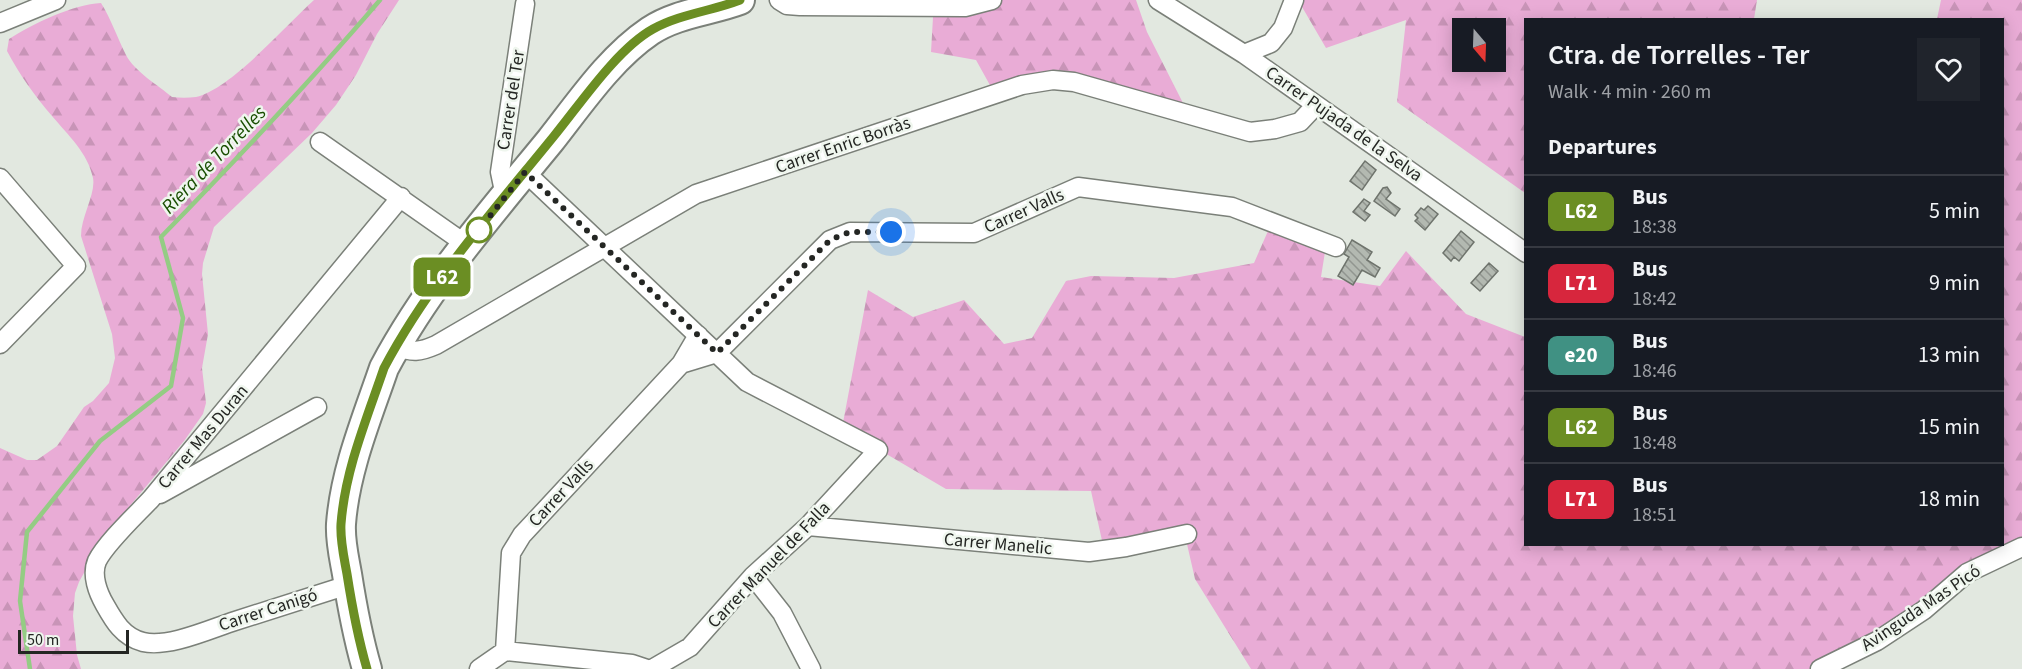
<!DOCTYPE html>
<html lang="en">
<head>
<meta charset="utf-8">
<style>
  body { margin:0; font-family:"Source Sans 3",sans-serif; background:#20242c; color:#f1f3f6; height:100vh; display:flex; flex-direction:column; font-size:22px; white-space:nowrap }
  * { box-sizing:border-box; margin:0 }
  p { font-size:20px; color:#9ea1a6 }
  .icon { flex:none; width:33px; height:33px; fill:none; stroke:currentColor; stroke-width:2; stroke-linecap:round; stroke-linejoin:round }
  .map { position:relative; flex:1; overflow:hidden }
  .side { position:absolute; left:1524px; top:18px; width:480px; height:528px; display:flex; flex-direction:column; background:#171b24; border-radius:0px; box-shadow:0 3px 15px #0003 }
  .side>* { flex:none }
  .badge { padding:0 12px; border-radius:9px; font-size:21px; line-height:39px }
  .needle { width:39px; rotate:161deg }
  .fabs { position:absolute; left:1452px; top:18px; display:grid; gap:12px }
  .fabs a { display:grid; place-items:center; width:54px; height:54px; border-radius:0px; background:#171b24; box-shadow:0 3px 15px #0003; font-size:30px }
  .scale { position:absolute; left:18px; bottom:15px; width:111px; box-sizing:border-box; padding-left:6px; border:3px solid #242623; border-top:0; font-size:16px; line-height:21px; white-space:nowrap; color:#242623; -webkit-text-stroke:4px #eff6ee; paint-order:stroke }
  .you { position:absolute; width:30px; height:30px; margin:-15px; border:4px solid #fff; border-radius:50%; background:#1a73e8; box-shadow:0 0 0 9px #1a73e833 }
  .map>.badge { position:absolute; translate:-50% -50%; box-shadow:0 0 0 3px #fff }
  h2 { padding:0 24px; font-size:22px; line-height:54px }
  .round { display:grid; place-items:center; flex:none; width:63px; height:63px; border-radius:0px; background:#20242c }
  .head { display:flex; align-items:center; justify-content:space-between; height:102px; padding:0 24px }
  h1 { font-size:28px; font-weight:600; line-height:45px }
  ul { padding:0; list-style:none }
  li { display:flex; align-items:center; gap:18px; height:72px; padding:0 24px; border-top:2px solid #363941 }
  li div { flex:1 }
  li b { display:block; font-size:22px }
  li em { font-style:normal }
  li .badge { min-width:66px; font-weight:700; text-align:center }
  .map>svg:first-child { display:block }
  .forest { fill:url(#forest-firs); fill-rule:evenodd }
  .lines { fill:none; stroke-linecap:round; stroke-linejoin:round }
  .stream { stroke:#94cc84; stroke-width:4.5 }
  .building { fill:url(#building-back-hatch); stroke:#6f746d; stroke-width:1.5 }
  .minor-casing { stroke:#7b8079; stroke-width:21 }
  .primary-casing { stroke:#7b8079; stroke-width:32 }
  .minor { stroke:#fff; stroke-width:18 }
  .primary { stroke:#fff; stroke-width:28 }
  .line-casing { stroke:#fff; stroke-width:14 }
  .line { stroke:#6b8e23; stroke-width:9 }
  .walk { stroke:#242623; stroke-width:6; stroke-dasharray:0 10.8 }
  .stop-dot { fill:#fff; stroke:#6b8e23; stroke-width:3 }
  .labels { text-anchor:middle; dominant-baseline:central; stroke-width:5; stroke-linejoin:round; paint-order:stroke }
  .street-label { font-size:18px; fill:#242623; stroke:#eff6ee }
  .water-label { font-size:20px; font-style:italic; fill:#194e01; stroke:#eff6ee }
</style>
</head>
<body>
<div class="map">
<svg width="2022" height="669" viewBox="0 0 2022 669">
  <defs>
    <pattern id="forest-firs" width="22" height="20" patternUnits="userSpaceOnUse" patternTransform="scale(1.5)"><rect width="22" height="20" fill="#e9acd6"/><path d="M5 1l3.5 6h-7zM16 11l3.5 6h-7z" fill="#c894b7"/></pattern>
    <pattern id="building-back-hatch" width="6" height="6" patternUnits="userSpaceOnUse" patternTransform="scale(1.5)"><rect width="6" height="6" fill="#b3b9b1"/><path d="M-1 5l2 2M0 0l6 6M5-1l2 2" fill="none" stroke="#919690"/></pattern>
  </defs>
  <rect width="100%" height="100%" fill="#e2e8e0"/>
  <!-- forest -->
  <path class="forest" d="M314,0H399L377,34L356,75L336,105L312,133L214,227L203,263L202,274L208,334L202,368L206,403L203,414L184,441L103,538L79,582L75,593L73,616L77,655L81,669H0V448L27,460H37L57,446L84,407L93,401L109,383L115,358L112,334L81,236C81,216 96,194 93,178C88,153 68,135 52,116C35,96 19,74 7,51L9,39C32,24 74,4 101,3C111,19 117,37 126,55C135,72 158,85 172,97C180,98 188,98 196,97C231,89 285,26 314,0Z
    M934,0H1136L1147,32L1184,105L1053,70L991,87L976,60L931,52Z
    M1298,0H1757L1754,19L1526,20L1525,193L1397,102L1406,20L1326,48ZM1462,28H1496V62H1462Z
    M1941,0H2022V557L1969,582L1834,669H1251L1195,579L1184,531L1103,545L1091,491L946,489L842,428L868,290L913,317L964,300L1004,344L1032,338L1066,281L1091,276L1174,278L1254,263L1268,231L1325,252L1321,277L1380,286L1406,251L1466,314L1525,337L1526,544H2002V20L1937,19Z"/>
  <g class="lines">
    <!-- stream -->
    <path class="stream" d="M30,669L20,601L27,532L100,441L171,386L183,318L161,237C236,160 310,82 380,0"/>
  </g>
  <!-- building -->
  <path class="building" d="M1365,161L1376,170L1362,190L1350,181Z
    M1387,187L1391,193L1386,199L1400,209L1395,216L1374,201L1383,188Z
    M1364,199L1370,203L1364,211L1370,215L1365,221L1353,212Z
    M1428,206L1438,214L1425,230L1415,221L1418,218L1415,215L1421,208L1424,210Z
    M1461,231L1474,242L1459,261L1454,257L1451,261L1443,253Z
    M1352,240L1372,252L1367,260L1380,268L1375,277L1362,270L1353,285L1338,276L1349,257L1344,254Z
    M1489,263L1498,271L1480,291L1471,283Z"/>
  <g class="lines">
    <defs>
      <path id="minor" d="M779,0L787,5L800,6L965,7L992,0
        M1158,0L1244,54L1526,253
        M0,23L56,0
        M1244,54L1271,43L1283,28L1294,0
        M320,142L467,245
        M525,172L747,382L878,450L808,526L753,576L690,647L652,669
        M0,178L76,266L0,344
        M505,196L500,172L525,4
        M396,346C412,353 420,352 436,345L696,194L1022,85L1053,80L1074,82L1250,132L1275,129L1300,122L1316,105
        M681,364L717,353L830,240L850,232L974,233L1078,187L1232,207L1336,247
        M160,494L317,407
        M808,526L1089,552L1126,547L1187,534
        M753,576L782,613L811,669
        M348,585C311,597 273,609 235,621C210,629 169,648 143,642C123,637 114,621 105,605C98,593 91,575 97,561C106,543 136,515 151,499L401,197
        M505,651L511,553L522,535L681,364L698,335
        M479,669L505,651L632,664L647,669
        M1820,669L1877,641L1924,610L1967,573L2022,547"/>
      <path id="primary" d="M367,669C358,638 352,606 347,574C344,557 340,541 341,524C345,470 367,418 384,368C428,285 491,213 550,141C580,103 610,58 650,31C677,13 711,11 740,0"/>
    </defs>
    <!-- minor casing -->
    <use href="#minor" class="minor-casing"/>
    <!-- primary casing -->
    <use href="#primary" class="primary-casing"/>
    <!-- minor -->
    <use href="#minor" class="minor"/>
    <!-- primary -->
    <use href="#primary" class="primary"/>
  </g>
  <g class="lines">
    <defs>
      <path id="line" d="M367,669C358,638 352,606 347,574C344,557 340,541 341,524C345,470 367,418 384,368C429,283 494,210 554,136C581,103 617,49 653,29C680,14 712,11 740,0"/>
    </defs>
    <!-- line casing -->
    <use href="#line" class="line-casing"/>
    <!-- line -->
    <use href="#line" class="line"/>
    <!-- walk -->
    <path class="walk" d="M479,230L478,231L525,172L717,353L830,240L850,232H891"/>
  </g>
  <!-- markers -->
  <circle class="stop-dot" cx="479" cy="230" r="12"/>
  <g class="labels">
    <!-- street labels -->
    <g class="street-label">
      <text transform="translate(511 100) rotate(-81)">Carrer del Ter</text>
      <text transform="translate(1344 124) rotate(35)">Carrer Pujada de la Selva</text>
      <text transform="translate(843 145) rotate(-19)">Carrer Enric Borràs</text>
      <text transform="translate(1024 211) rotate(-24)">Carrer Valls</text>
      <text transform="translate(203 437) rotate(-50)">Carrer Mas Duran</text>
      <text transform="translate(561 493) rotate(-47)">Carrer Valls</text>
      <text transform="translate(998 544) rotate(5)">Carrer Manelic</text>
      <text transform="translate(769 565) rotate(-46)">Carrer Manuel de Falla</text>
      <text transform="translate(1921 608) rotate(-34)">Avinguda Mas Picó</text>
      <text transform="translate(268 610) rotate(-18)">Carrer Canigó</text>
    </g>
    <!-- water labels -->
    <g class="water-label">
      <text transform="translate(214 160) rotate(-46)">Riera de Torrelles</text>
    </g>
  </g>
</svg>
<div class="fabs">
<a><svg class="needle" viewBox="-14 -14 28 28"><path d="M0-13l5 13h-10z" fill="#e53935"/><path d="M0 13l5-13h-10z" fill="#9ea1a6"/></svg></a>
</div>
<div class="scale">50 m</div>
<div class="you" style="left:891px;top:232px"></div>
<b class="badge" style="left:442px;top:277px;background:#6b8e23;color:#fff">L62</b>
<section class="side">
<div class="head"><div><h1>Ctra. de Torrelles - Ter</h1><p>Walk · 4 min · 260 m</p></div><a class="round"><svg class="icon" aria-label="heart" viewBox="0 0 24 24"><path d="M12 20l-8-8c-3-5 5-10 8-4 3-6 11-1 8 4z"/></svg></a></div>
<h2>Departures</h2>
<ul>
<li><span class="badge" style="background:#6b8e23;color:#fff">L62</span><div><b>Bus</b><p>18:38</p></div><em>5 min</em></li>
<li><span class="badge" style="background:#d7263d;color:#fff">L71</span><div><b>Bus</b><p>18:42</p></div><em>9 min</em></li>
<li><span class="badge" style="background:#409183;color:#fff">e20</span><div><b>Bus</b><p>18:46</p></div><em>13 min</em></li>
<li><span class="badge" style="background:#6b8e23;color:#fff">L62</span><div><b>Bus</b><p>18:48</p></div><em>15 min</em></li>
<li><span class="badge" style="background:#d7263d;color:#fff">L71</span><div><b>Bus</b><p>18:51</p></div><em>18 min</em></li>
</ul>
</section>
</div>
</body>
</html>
